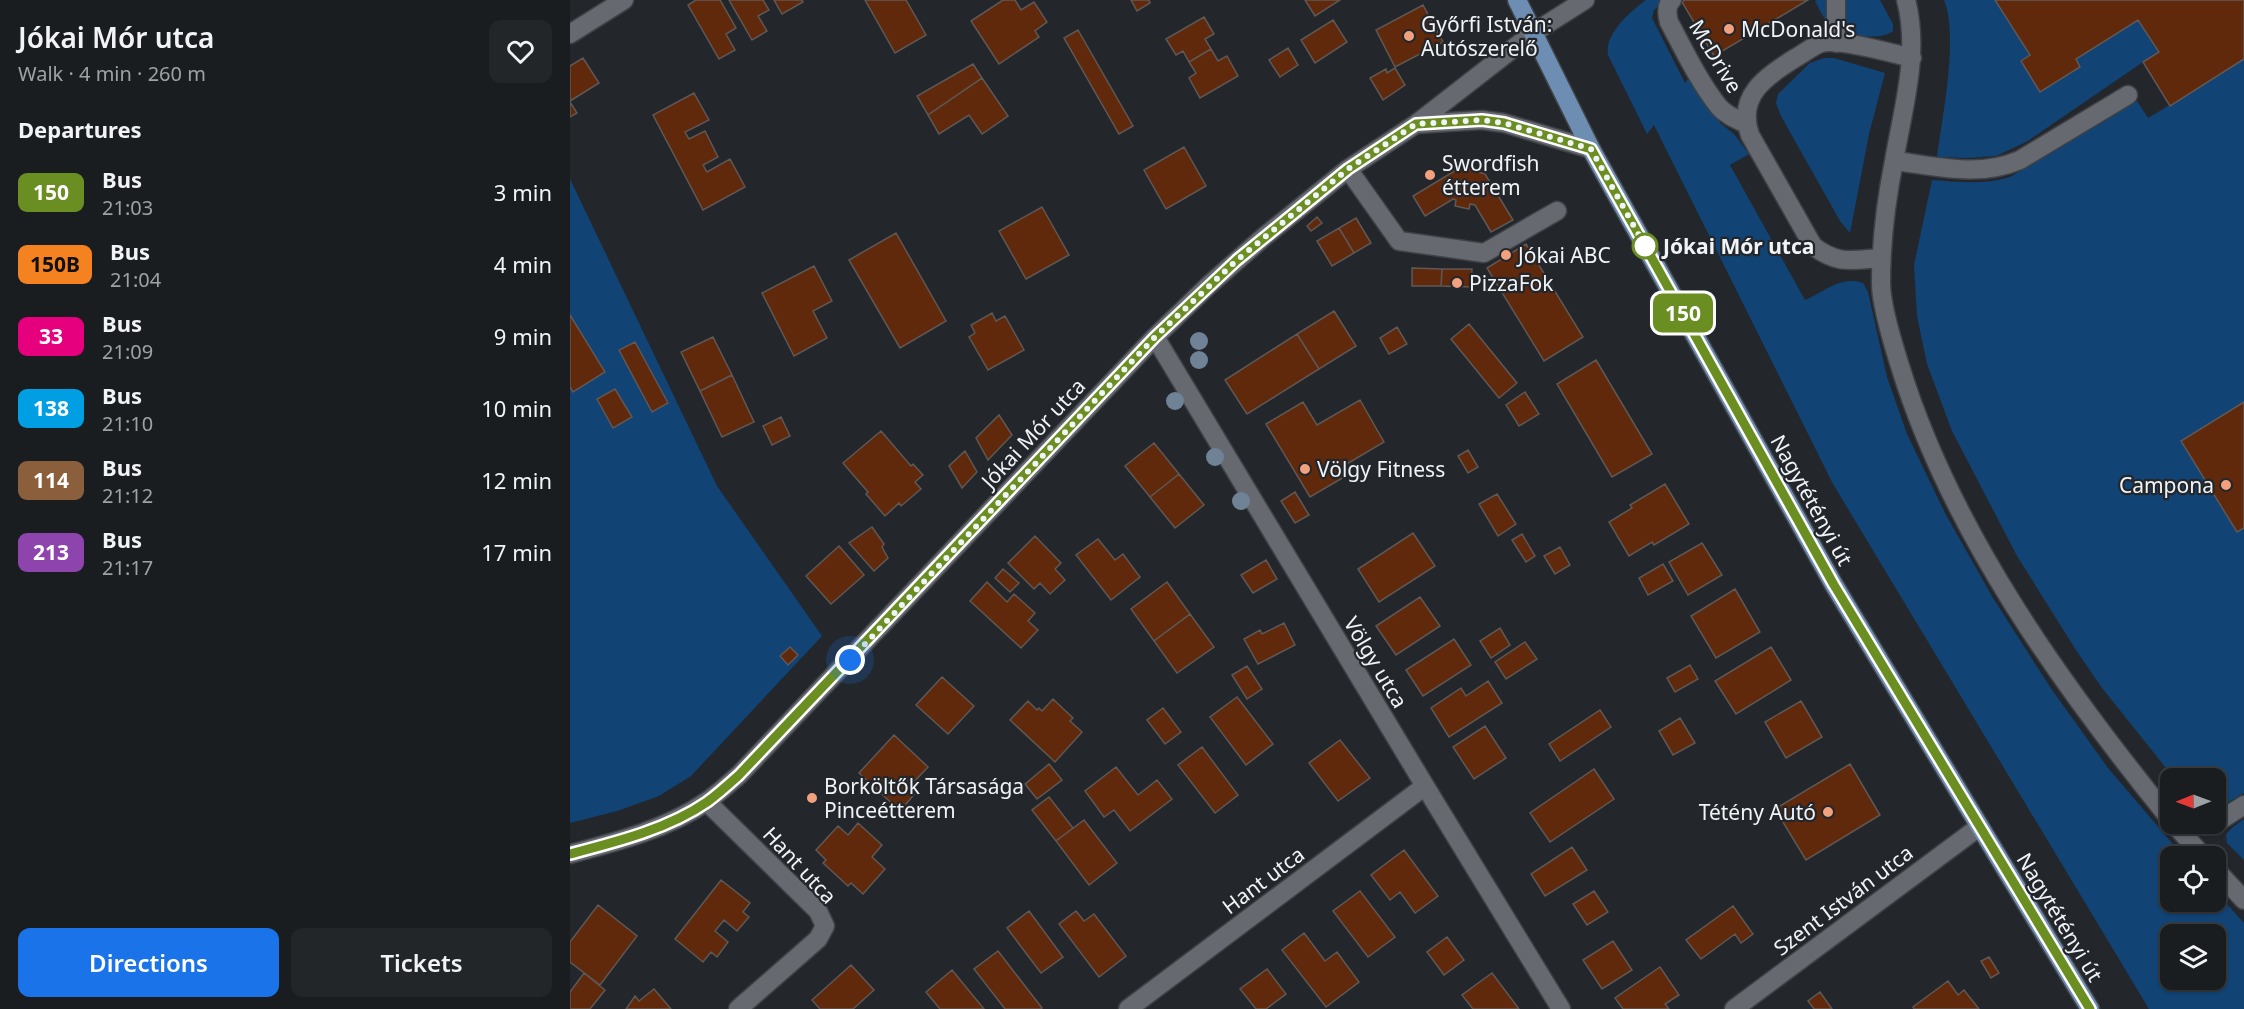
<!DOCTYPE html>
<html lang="en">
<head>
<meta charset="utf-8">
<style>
  body { margin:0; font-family:"Noto Sans",sans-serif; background:#232629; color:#f1f3f6; height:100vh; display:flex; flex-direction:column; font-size:22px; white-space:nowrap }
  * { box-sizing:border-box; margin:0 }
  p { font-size:20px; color:#9fa2a5 }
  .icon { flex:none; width:33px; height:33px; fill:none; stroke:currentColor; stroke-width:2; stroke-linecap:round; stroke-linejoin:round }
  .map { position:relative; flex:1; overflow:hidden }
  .side { display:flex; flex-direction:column; background:#1a1d20; width:570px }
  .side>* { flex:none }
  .badge { padding:0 12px; border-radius:9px; font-size:21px; line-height:39px }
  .needle { width:39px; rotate:269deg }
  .tools { position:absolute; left:1590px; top:768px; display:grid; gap:12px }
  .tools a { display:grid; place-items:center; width:66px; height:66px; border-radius:12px; background:#1a1d20; box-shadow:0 2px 4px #0004,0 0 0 2px #383b3e; font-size:30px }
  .you { position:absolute; width:30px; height:30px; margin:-15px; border:4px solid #fff; border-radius:50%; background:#1a73e8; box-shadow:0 0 0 9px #1a73e833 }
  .map>.badge { position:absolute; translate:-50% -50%; box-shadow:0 0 0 3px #fff }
  h2 { padding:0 18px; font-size:22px; line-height:54px }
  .round { display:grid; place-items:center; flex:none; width:63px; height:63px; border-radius:12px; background:#232629 }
  .overview { display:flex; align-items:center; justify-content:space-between; height:102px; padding:0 18px }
  h1 { font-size:28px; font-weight:600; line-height:45px }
  .primary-button { display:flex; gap:12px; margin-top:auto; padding:12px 18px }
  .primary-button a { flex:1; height:69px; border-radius:12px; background:#1a73e8; color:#fff; font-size:24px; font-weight:600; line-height:69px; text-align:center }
  .primary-button a+a { background:#232629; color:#f1f3f6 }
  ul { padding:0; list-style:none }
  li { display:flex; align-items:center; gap:18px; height:72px; padding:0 18px }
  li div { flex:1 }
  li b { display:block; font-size:22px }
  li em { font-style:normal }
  li .badge { min-width:66px; font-weight:700; text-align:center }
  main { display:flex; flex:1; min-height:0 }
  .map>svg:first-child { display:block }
  .green { fill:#114375; fill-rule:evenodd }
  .building { fill:#60290c; stroke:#5f5855; stroke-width:1.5 }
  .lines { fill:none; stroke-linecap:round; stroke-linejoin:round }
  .minor-casing { stroke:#3e4246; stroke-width:21 }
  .major-casing { stroke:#3e4246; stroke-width:21 }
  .minor { stroke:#666a70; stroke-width:18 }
  .major { stroke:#6d8db2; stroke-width:18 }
  .tree { fill:#708296 }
  .line-casing { stroke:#fff; stroke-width:14 }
  .line { stroke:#6b8e23; stroke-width:9 }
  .walk { stroke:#f1f4f7; stroke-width:6; stroke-dasharray:0 10.8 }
  .poi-dot { fill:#f1a17e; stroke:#23272b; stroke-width:2 }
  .stop-dot { fill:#fff; stroke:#6b8e23; stroke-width:3 }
  .labels { text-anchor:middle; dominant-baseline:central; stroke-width:4.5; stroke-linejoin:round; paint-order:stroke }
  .poi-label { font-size:21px; fill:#f1f4f7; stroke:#23272b; text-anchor:start }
  .street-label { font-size:21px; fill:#f1f4f7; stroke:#23272b }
  .stop-label { font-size:21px; font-weight:bold; fill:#f1f4f7; stroke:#23272b; text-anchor:start }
</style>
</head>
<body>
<main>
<section class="side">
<div class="overview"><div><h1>Jókai Mór utca</h1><p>Walk · 4 min · 260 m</p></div><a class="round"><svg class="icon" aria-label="heart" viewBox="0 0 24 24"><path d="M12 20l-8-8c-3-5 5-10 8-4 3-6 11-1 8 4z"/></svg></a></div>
<h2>Departures</h2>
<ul>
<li><span class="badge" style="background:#6b8e23;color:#fff">150</span><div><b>Bus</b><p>21:03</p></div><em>3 min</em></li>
<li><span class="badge" style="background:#f58220;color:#111">150B</span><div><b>Bus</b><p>21:04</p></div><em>4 min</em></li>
<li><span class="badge" style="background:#e6007e;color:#fff">33</span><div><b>Bus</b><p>21:09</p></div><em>9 min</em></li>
<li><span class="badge" style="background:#009ee3;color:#fff">138</span><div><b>Bus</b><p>21:10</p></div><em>10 min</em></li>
<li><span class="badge" style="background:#8b5e3c;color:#fff">114</span><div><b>Bus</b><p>21:12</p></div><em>12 min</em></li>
<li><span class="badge" style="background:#8e44ad;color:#fff">213</span><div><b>Bus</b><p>21:17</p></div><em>17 min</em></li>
</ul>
<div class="primary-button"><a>Directions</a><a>Tickets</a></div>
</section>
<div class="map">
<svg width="1674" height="1009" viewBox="0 0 1674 1009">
  <rect width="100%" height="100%" fill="#23272b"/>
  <!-- green -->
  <path class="green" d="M1076,0H1095L1084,10L1082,18L1115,83L1121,75L1150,123L1164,134L1179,154L1160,165L1235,300C1254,292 1271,275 1293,283L1298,292L1317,377L1337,434L1375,513L1423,598L1480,687L1538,768L1613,856H1600V902H1646V892L1674,923V1009H1579L1263,484L1084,125L1077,134L1038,55C1034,34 1061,11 1076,0ZM1600,934H1646V980H1600Z
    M1247,0H1310L1323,24V31C1312,41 1270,36 1260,26C1254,20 1249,8 1245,1Z
    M1374,0H1674V402L1611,441L1667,532L1674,528V793L1646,809V778H1604L1532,688L1506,650L1447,556L1382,431L1357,364L1347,316L1344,265L1362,180C1388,182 1414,185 1440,177L1567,101L1578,118L1600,105L1573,62L1456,142L1426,156L1398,158L1367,157C1372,118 1389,36 1374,0Z
    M1254,58H1264L1315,73L1299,134L1280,233L1270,221L1211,116L1206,103L1208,94L1240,63Z
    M0,179L147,486L252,636L121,776L89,796L47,811L0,823Z
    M1674,819V860L1657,843L1656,834L1663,827Z"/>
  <!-- building -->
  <path class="building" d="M126,0H150L166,28L156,34L165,50L149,59L118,5Z
    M159,0H193L199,10L188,16L197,31L182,40Z
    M204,0H232L233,2L212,14Z
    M295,0H336L356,35L325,53Z
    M433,0H445L451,10L464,2L477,22L465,31L469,37L429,64L401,21Z
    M561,0H579L580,3L567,11Z
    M735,0H770L745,16Z
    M1115,0H1238L1144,56L1112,2Z
    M1425,0H1674V59L1600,106L1573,62L1589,52L1568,20L1506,59L1510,67L1470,92L1451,61L1460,55Z
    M853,5L873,42L825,67L806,30Z
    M634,17L644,34L635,39L641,49L619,62L613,51L606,55L596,39Z
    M763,20L777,42L745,63L731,40Z
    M508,30L563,126L549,134L494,38Z
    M718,48L728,65L710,77L699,60Z
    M641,49L648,61L657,56L668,76L630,98L619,78L626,73L619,62Z
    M13,58L29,83L0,101V66Z
    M403,64L412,78L358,115L347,96Z
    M825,68L835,85L813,100L800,78L816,69L817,73Z
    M412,78L438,116L412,134L399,115L369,134L358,115Z
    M124,93L139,120L115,132L119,139L135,131L148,157L133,165L137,172L160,159L175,187L133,210L83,115Z
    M0,102L7,113L0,117Z
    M614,147L636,186L596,209L574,170Z
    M891,167L915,174L943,220L921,232L905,205L900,204L899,209L885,206L886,200L883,199L855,216L843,196Z
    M472,207L499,255L456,279L429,231Z
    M747,217L752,223L741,231L737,226Z
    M786,218L801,243L784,253L769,228Z
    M769,228L784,253L762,266L747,241Z
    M326,233L376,321L330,348L279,260Z
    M956,244L1013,337L974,361L917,268Z
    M244,266L262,301L243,311L257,338L224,356L192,293Z
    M842,268L872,269L871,286H842Z
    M872,269H902L901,287L871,286Z
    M764,311L786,346L749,369L727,334Z
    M422,313L426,321L435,316L454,350L418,370L399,337L405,333L401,325Z
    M0,315L35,372L3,392L0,387Z
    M899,324L947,383L929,398L881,339Z
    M827,327L837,344L819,354L810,338Z
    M727,334L749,369L677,414L655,380Z
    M143,337L162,375L130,391L111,352Z
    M65,342L98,403L82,412L49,350Z
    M1026,360L1082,454L1042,477L987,384Z
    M162,375L184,422L152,437L130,391Z
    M45,389L62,417L43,428L27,399Z
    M955,392L969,414L949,426L936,405Z
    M790,400L814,442L775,465L781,473L740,497L696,424L733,402L747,425Z
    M1674,402V528L1667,532L1611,441Z
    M429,415L442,435L418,460L406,438Z
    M211,417L220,436L202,445L193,426Z
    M311,431L341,466L343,464L353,475L345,482L351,489L331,506L329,503L315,516L296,494L298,492L273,463Z
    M584,443L609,474L580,497L555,466Z
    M898,450L908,467L898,473L888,456Z
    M395,451L407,472L392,488L379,466Z
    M609,474L634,505L605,528L580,497Z
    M1095,484L1119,524L1084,545L1082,542L1059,556L1039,522L1062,508L1060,505Z
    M725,492L739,515L725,523L711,501Z
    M927,494L946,524L928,536L909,504Z
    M302,527L314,544L312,547L318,558L304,571L279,543Z
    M843,533L865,566L809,602L788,569Z
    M952,534L965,556L956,562L942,540Z
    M465,536L491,563L485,569L495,580L480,594L470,583L464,589L438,563Z
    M528,539L545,560L553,554L570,577L541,600L506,555Z
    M1132,543L1152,575L1118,595L1099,562Z
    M269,546L294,575L261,604L236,576Z
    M990,547L1000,565L985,574L974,556Z
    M696,560L707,579L683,593L671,575Z
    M1093,564L1103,581L1078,595L1069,578Z
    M433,569L449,583L440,592L425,578Z
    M417,582L437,602L444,594L465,613L458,621L468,630L451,648L400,601Z
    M597,582L620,614L584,641L561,609Z
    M1165,589L1190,632L1146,658L1121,616Z
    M850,597L870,626L826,655L806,626Z
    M620,614L644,647L607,673L584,641Z
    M714,623L725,645L688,664L674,639L690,630L692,634Z
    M930,628L940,645L921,658L910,641Z
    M884,639L901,665L853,696L836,670Z
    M955,642L967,659L936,679L925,662Z
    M220,647L228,655L218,665L210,656Z
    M1201,647L1221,680L1166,714L1145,681Z
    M1120,665L1128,679L1105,692L1097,678Z
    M677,666L692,689L677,699L662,675Z
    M372,677L404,706L378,734L346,705Z
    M918,681L932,703L879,737L861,708L891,688L896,696Z
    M667,697L703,744L676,765L640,717Z
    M483,699L503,718L500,721L512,732L485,762L440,720L458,701L467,710L469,708L472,711Z
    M1231,701L1252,737L1216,758L1195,722Z
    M593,708L611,732L595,744L577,720Z
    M1030,710L1041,727L990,761L979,744Z
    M1110,718L1125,743L1103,755L1089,731Z
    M915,726L936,758L904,779L883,747Z
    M324,735L358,767L341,785L347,791L330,811L289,773Z
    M770,740L800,778L768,801L739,763Z
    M632,747L668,795L645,813L608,765Z
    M479,764L492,780L467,799L455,784Z
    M1280,764L1310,815L1236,860L1205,809Z
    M546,767L568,795L587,780L602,799L560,831L544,810L534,817L515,791Z
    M1024,769L1044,799L980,842L960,813Z
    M479,797L503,828L486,841L462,810Z
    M514,820L547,863L519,885L486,841Z
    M288,823L312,845L302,857L315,869L293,894L281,883L278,886L253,863L256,860L246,850L268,826L278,835Z
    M1002,847L1017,870L975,896L961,874Z
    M834,850L868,896L845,913L830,892L820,900L801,875Z
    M151,880L180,903L173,912L179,917L167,931L154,920L145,931L158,942L147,957L141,952L133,962L105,939Z
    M790,891L825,937L798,957L763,911Z
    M1024,891L1038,912L1017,925L1003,904Z
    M28,905L67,936L30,985L0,962V942Z
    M1163,906L1183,934L1171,943L1165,934L1131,959L1116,940Z
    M459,911L493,957L471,973L437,928Z
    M506,911L514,921L524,914L556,956L529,977L489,924Z
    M734,933L755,961L767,952L789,982L756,1007L712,950Z
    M877,937L894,960L874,975L857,952Z
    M1043,941L1062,970L1032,989L1013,960Z
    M428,951L472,1008L471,1009H435L404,969Z
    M1419,957L1429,973L1421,978L1411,961Z
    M281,965L304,990L283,1009H250L242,1000Z
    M1090,967L1109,995L1095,1004L1099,1009H1053L1045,998Z
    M697,969L716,994L696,1009H686L670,989Z
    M382,970L414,1009H370L356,992Z
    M14,973L35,990L20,1009H0V992Z
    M922,973L949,1009H903L892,995Z
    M1378,981L1388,995L1394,990L1409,1009H1344L1343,1007Z
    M84,989L101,1009H56L65,996L69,1001Z
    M1250,992L1262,1009H1244L1238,1001Z"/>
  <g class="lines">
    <defs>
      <path id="minor" d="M1102,0C1096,5 1097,15 1099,22C1114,50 1129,82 1149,107C1156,115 1166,119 1176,124
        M1336,0C1350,53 1333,108 1324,161C1316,201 1311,242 1311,283C1311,306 1323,344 1330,366C1381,532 1492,686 1600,819
        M0,34L54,0
        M1266,43V0
        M846,124L912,120L934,123L1021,149
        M1324,161C1367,166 1408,178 1450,160L1558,95
        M778,169L829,241L914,253L987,211
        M1311,258C1281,260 1268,265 1243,246L1180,135C1166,95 1197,76 1227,57C1234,53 1243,46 1251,43C1269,38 1321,53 1342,58
        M585,337L855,786L991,1009
        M137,802L248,911L255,926L248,939L168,1009
        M1646,823L1674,805
        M1604,824L1633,856
        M0,854C46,842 97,829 136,802C148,794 158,784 169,775L585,337L639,285L695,236L778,169L846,124L963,33L1015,0
        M1646,870L1674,900
        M558,1009L855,786
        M1164,1009L1409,827"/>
      <path id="major" d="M947,0L1021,149L1264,585L1520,1009"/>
    </defs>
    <!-- minor casing -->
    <use href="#minor" class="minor-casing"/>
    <!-- major casing -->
    <use href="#major" class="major-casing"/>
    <!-- minor -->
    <use href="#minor" class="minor"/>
    <!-- major -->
    <use href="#major" class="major"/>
  </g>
  <!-- trees -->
  <g class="tree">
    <circle cx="629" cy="341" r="9"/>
    <circle cx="629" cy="360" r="9"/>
    <circle cx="605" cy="401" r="9"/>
    <circle cx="645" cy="457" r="9"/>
    <circle cx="671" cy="501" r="9"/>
  </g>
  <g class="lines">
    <defs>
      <path id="line" d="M0,854C46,842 98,829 137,802C148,794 159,784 169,775L585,337L667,260L778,169L846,124L912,120L934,123L1021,149L1264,585L1520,1009"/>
    </defs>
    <!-- line casing -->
    <use href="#line" class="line-casing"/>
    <!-- line -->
    <use href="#line" class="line"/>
    <!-- walk -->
    <path class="walk" d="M280,660L585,337L667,260L778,169L846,124L912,120L934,123L1021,149L1075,246"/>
  </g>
  <!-- markers -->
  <g class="poi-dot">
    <circle cx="1159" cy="29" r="6"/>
    <circle cx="839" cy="36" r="6"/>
    <circle cx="860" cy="175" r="6"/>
    <circle cx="936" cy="255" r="6"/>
    <circle cx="887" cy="283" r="6"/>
    <circle cx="735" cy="469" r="6"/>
    <circle cx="1656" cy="485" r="6"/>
    <circle cx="242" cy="798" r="6"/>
    <circle cx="1258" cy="812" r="6"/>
  </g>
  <circle class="stop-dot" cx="1075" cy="246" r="12"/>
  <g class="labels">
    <!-- poi labels -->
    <g class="poi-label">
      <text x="851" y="24">Győrfi István:<tspan x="851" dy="24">Autószerelő</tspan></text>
      <text x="1171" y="29">McDonald's</text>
      <text x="872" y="163">Swordfish<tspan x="872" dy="24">étterem</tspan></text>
      <text x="948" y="255">Jókai ABC</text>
      <text x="899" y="283">PizzaFok</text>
      <text x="747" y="469">Völgy Fitness</text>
      <text x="1644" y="485" text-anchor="end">Campona</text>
      <text x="254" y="786">Borköltők Társasága<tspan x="254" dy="24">Pinceétterem</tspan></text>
      <text x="1246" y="812" text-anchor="end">Tétény Autó</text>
    </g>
    <!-- street labels -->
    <g class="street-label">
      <text transform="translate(1146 56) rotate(59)">McDrive</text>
      <text transform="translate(463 433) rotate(-47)">Jókai Mór utca</text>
      <text transform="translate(1242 500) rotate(61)">Nagytétényi út</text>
      <text transform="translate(806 662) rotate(59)">Völgy utca</text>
      <text transform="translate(230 865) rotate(47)">Hant utca</text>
      <text transform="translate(693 880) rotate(-37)">Hant utca</text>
      <text transform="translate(1273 900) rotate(-37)">Szent István utca</text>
      <text transform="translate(1490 917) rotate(59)">Nagytétényi út</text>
    </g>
    <!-- stop labels -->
    <g class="stop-label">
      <text x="1093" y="246">Jókai Mór utca</text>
    </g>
  </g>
</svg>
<div class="tools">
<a><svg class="needle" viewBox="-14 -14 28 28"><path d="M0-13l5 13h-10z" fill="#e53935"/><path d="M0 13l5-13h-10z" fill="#9fa2a5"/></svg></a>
<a><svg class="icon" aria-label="locate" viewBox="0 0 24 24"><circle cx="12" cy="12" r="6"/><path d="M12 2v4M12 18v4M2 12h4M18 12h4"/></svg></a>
<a><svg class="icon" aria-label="layers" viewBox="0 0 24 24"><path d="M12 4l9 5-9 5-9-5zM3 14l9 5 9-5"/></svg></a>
</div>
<div class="you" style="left:280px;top:660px"></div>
<b class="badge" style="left:1113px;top:313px;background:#6b8e23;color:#fff">150</b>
</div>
</main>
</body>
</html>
